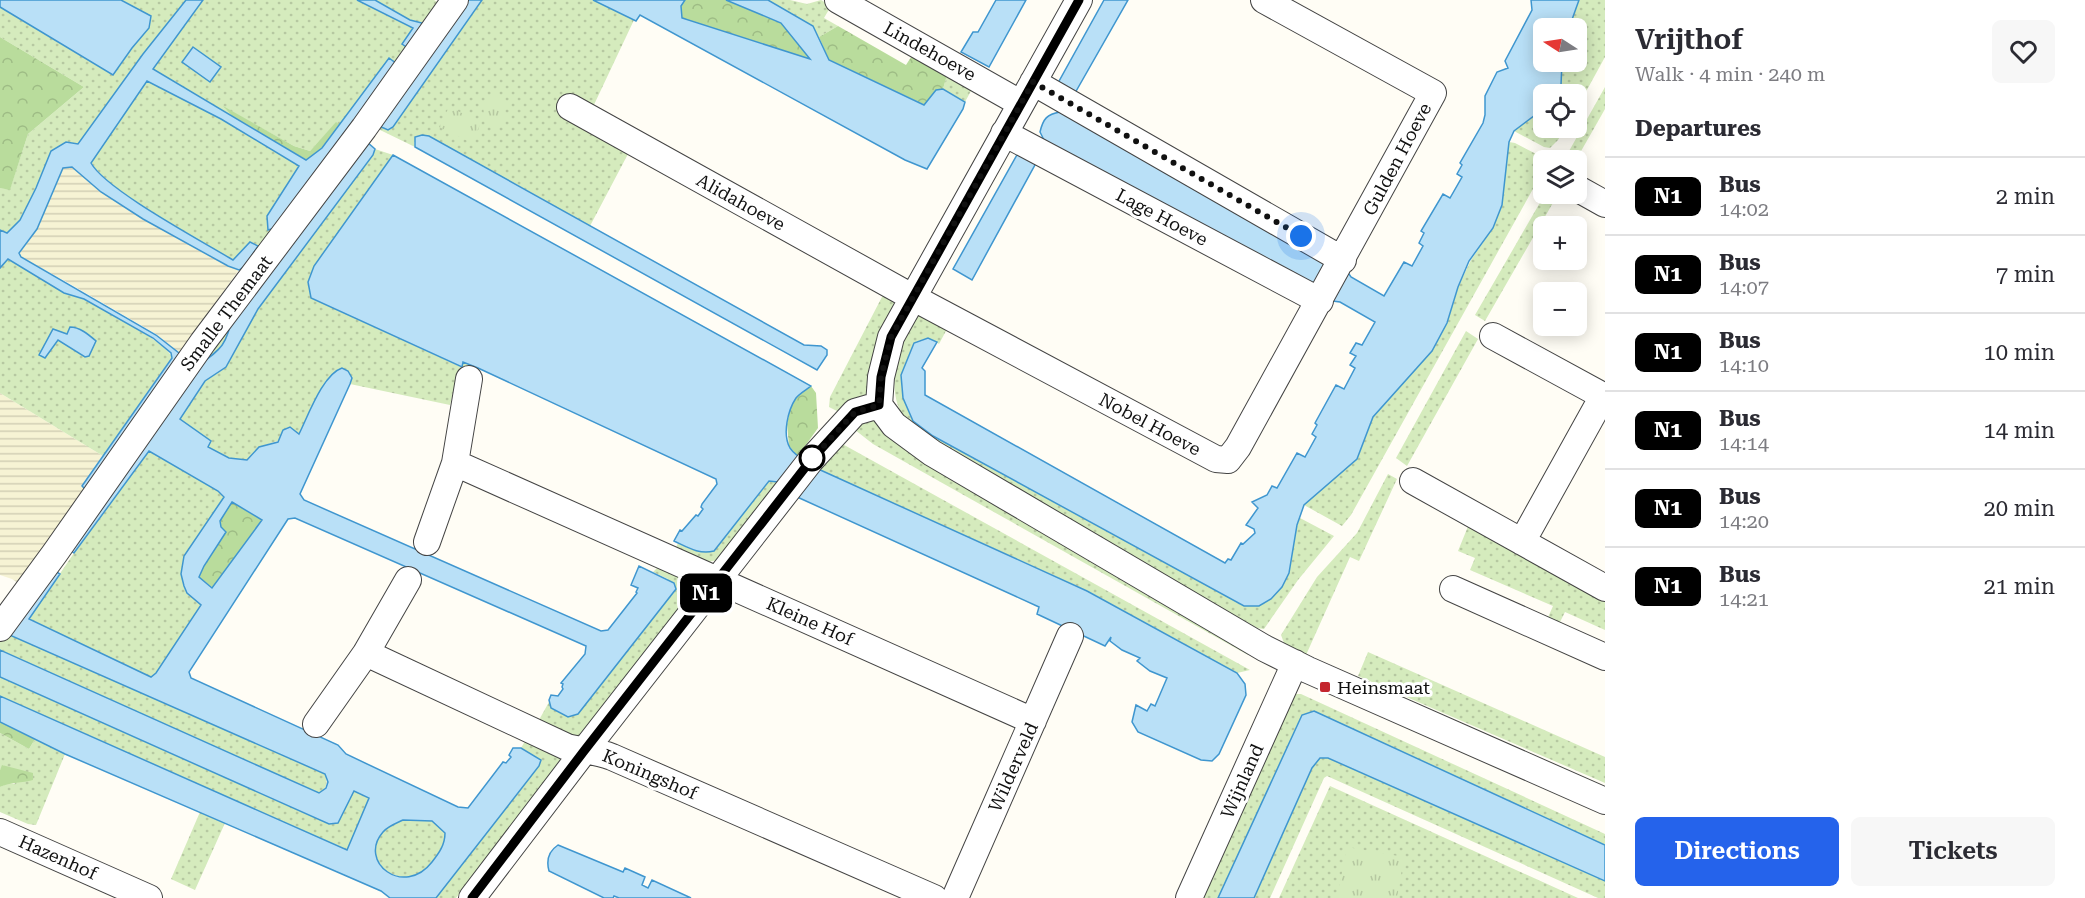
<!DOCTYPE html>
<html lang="en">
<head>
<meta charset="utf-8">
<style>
  body { margin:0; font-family:"Roboto Serif",serif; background:#f7f7f7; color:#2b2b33; height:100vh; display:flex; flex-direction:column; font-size:22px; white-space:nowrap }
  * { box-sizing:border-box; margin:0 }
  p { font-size:20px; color:#7c7c81 }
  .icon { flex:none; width:33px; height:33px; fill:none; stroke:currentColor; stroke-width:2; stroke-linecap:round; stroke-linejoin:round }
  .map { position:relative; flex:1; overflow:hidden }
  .sheet { display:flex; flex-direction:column; background:#fff; width:480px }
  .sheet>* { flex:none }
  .badge { padding:0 12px; border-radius:9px; font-size:21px; line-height:39px }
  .needle { width:39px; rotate:282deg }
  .buttons { position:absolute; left:1533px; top:18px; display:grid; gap:12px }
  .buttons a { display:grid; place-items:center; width:54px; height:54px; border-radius:9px; background:#fff; box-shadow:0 3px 15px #0003; font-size:30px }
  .you { position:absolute; width:30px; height:30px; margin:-15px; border:4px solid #fff; border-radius:50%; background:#1a73e8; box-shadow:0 0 0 9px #1a73e833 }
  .map>.badge { position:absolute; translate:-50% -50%; box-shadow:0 0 0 3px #fff }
  h2 { padding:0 30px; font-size:22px; line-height:54px }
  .round { display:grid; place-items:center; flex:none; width:63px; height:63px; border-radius:9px; background:#f7f7f7 }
  .headline { display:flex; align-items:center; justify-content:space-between; height:102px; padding:0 30px }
  h1 { font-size:28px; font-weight:600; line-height:45px }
  .primary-button { display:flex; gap:12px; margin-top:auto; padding:12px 30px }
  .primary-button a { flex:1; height:69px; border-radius:9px; background:#2563eb; color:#fff; font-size:24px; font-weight:600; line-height:69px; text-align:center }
  .primary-button a+a { background:#f7f7f7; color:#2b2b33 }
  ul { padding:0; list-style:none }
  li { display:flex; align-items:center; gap:18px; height:78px; padding:0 30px; border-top:2px solid #e1e1e2 }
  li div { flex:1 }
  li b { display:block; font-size:22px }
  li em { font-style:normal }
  li .badge { min-width:66px; font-weight:700; text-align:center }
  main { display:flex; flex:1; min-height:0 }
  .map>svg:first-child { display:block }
  .farmland { fill:url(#farmland-rules) }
  .grass { fill:url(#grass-dots) }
  .forest { fill:url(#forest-crowns) }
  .park { fill:url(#park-tufts) }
  .water { fill:#b9e0f7; stroke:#3f96cf; stroke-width:1.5; fill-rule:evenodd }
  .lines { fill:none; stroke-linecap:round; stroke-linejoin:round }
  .minor-casing { stroke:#444; stroke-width:28 }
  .minor { stroke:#fff; stroke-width:26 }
  .line-casing { stroke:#fff; stroke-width:14 }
  .line { stroke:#000; stroke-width:9 }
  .walk { stroke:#111; stroke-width:6; stroke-dasharray:0 10.8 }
  .stop-dot { fill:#fff; stroke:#000; stroke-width:3 }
  .poi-dot { fill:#c4262e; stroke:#fff; stroke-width:2 }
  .labels { text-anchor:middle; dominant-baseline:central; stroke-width:6; stroke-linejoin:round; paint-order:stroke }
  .street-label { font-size:18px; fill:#111; stroke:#fff }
  .poi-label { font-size:18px; fill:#111; stroke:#fff; text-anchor:start }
</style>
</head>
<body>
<main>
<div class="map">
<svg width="1605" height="898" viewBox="0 0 1605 898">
  <defs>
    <pattern id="farmland-rules" width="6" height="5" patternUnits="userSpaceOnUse" patternTransform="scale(1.5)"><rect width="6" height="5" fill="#f6f3d4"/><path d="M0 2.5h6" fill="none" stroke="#d2cfb5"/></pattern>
    <pattern id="grass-dots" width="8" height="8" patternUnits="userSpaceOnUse" patternTransform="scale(1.5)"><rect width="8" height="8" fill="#d5ebbd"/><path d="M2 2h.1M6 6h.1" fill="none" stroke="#b6c8a1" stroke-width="1.8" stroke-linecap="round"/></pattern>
    <pattern id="forest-crowns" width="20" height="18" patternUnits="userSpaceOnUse" patternTransform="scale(1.5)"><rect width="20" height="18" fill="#b9dc9c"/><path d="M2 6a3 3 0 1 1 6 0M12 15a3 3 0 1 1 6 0" fill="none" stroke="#9ebc85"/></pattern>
    <pattern id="park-tufts" width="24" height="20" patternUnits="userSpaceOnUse" patternTransform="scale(1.5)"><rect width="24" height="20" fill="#d5ebbd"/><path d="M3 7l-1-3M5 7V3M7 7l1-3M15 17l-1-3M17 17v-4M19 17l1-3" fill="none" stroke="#b6c8a1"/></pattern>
  </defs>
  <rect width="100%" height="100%" fill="#fffdf5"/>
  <!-- farmland -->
  <path class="farmland" d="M72,167L101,192L143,219L228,266L239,270L179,353L156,334L65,281L21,257L19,253L28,242L63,168Z
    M0,393L103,456L82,486L85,489L18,583L12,579L0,575Z"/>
  <!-- grass -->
  <path class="grass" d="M121,0H186L143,54L78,144L36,188L20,220L7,234L0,230V188L10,189L28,134L84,87L0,37V7L113,75L132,48L149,28L151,17Z
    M203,0H357L413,28L419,22L410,20L375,0H434L439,3L441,0H468L234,314C226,348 221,349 193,369L6,633L325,774C328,783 327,787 319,794L0,650V615L182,359L179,353L258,246L250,242L233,260C202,241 105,190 91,162L147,81L221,119L300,166L294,175L397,64L389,58L340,125L336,123L310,151L294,146L225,108L233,117L152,69Z
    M482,0H593L634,20L583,128L628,154L590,226L516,184L414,142L415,147L376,128Z
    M768,0H790L807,4L821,0L831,6L824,18L838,26L819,37L813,26Z
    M1579,0H1605V57L1577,108L1576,94H1556L1561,85L1562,62H1576V28H1569Z
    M947,75L972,89L965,102L943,89Z
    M1605,87V109L1576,160H1564Z
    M1543,109L1544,128H1565L1558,140L1550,148L1544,147L1514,131Z
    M1509,142L1515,143L1542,157L1544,160L1543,171L1351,515L1342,526L1304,505L1357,459L1373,417L1432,351L1447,323L1458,287L1471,260L1493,228Z
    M375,149L393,155L314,266L311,298L461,367L463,362L478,368L477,378L458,371L450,405L350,384L352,378L326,380L299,434L259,447L247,460L229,458L208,447L211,441L180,419L205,381L226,367L258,309L373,155Z
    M1545,194H1558L1485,321L1475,315Z
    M7,259C27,269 44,282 63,292C70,296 78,296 85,300C101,307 167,343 172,357L103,456L0,393V268Z
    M883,295L897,304L867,400L839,412L829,407L830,397Z
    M915,313L947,329L939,344C932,338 922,338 914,343C899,380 896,384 913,421L1244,606H1259L1271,599L1300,518L1334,536L1298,580L1264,629L1257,628L934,447C926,440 915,434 909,425C881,391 899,348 915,313Z
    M1466,331L1478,339L1407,466L1396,458Z
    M875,417L1253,648L1248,655L873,444L850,426Z
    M837,441L1250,670L1237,673L1088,591L816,468Z
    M149,451L218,491L224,498L208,523L189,595L202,604L156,673L151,677L29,619L74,553Z
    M1388,474L1397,479L1359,561L1350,557L1306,655L1284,643L1281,635L1317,577L1357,533Z
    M769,481L778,482L718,560L702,563L675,550L678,543L688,548L714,551Z
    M1469,524L1605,599V630L1565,612L1554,634L1543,629L1553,606L1470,570L1475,558L1458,551Z
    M663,562L694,580L695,593L581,735L575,738L539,720L549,702L551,708L668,579L653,572Z
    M1368,652L1605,757V783L1358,676Z
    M0,677L329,824L338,823L354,790L370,798L347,851L0,696Z
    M1291,694H1301L1605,834V845L1314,711L1218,898H1198Z
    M0,733L29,749L35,739L65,754L36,825L28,824L0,812V787L8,783L15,784L3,765L0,770Z
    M528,736L562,755L563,761L456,898H436L541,760L521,748Z
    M1320,758H1328L1605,881V898H1598L1327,776L1324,778L1270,898H1254L1312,768Z
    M1330,786L1578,898H1279Z
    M200,812L225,823L195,890L171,879Z
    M403,820L432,821L445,833C445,845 439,852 432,862C403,898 358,861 383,832C388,826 397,823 403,820Z"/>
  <!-- forest -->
  <path class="forest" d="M685,0H726L781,23L811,60L681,18V5Z
    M838,26L906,65L913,54L947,75L943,89L936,90L925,105L829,60L819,37Z
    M0,37L84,87L28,134L10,190L0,188Z
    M223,106L294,146L310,151L336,122L340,125L322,148L307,160L233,117Z
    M811,386L816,393L818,428L798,456L789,446L787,424L791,406L798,395Z
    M232,502L262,520L213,588L199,577L221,527L220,521Z
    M0,722L35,739L29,749L0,733Z
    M2,765L33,773V780C22,783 10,782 0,787V770Z"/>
  <!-- park -->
  <path class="park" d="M491,95L502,98L505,116L497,128L485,124L483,105Z
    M449,107L481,122L472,143L439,127Z
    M1347,847L1404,857L1397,898H1337Z"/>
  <!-- water -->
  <path class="water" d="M0,0H121L151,16L149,28L132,48L113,75L0,7Z
    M186,0H203L153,69L306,160L322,148L389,58L397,64L278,227L268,230L267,216L299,166L221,119L147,81L91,163C106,190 202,241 233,260L250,242L258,246L245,266L239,270L228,266L143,219L101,192L72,167L63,168L37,229L19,253L21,257L156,335L179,353L182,359L87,491L82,486L172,358L171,353L153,338L84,299L64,293L8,259L0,268V230L7,233L20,220L36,188L51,151L66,142L78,144L143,54Z
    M357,0H375L410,20L422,23L420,30L408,48L402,44L413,28Z
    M468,0H482L393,127L388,130L379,126L381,118Z
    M593,0H685L681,6L682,18L810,59L781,23L726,0H768L813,26L829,60L924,105L936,90L943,89L965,102L963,109L927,169L905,160L640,15L636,21Z
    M996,0H1026L989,67L961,52L973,32H978Z
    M1104,0H1128L1075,93L1058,83Z
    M1531,0H1579L1569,28H1544V62H1562L1561,85L1556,94H1544L1543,109L1514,131L1509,142L1502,205L1493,228L1469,261L1458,287L1447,323L1432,351L1373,417L1357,459L1304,505L1297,525L1289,573L1282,587L1271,599L1259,606H1244L933,436L913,421L903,398L901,375L914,343L928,338L937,342L922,368L925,371V395L1225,563L1228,559L1231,560L1241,543L1243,544L1255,533L1254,529L1246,525L1258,508L1252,502L1267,495L1272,486L1277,488L1297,453L1305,457L1316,437L1312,434L1317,425L1315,423L1336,385L1344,389L1355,368L1350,365L1356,356L1350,353L1356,343L1362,345L1375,322L1340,302L1325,300L1044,140L1040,132C1043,119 1047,114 1060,112L1345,268L1351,277L1384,296L1404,262L1412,266L1423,246L1419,243L1424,233L1421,231L1443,194L1450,198L1462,177L1457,174L1462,165L1460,163L1483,123L1485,115V96L1497,72L1508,68L1505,61L1532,10Z
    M193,47L221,67L210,82L182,62Z
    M422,135L429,136L804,345L821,346L827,350V355L817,370L415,147V137Z
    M367,142L375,149L373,155L258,309L226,367L205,381L180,419L211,441L208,447L229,458L247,460L259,447L278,442L283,430L290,427L299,434C308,416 323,374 342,368L348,371L352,378L350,384L300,494L304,500L601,631L608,630L637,593L636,592L638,588L631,585L639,566L674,583L676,589L578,714L568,717L551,708L549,700L551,695L558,696L563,689L562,687L563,684L561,683L585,654L586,646L295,518L288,519L189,672L191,678L338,745L346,754L458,807L468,808L503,762L506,763L511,757L509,755L513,748H521L541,760L539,766L436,898H390L381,891L65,754L0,722V696L347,850L369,798L354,791L338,823L329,824L0,677V650L319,793L326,788L328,782L325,774L5,633L52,569L60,574L29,619L151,677L156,673L201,605L187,593L184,586L181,574L184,556L224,497L218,491L149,451L74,553L67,548L193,369C221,349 226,348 233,314ZM232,502L262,520L212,588L199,577L204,566L226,532L221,527L220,521ZM403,820L432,821L445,833C445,845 439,853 432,862C404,898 357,862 383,832C388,826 397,823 403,820Z
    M1018,153L1036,163L972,280L953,269Z
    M393,155L811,386C806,390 800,393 796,398C788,410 782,434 790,448C796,457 807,462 816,468L1087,591L1237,673L1245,684L1246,695L1219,754L1212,761L1201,760L1138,732L1132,722L1136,705L1147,711L1151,704L1155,706L1167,678L1150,671L1137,661L1140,658L1122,650L1110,641L1111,637L1105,646L1037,614L1039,607L795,496L778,482L769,481L714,551C699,555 687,547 674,541L680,530L682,531L696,515L698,516L703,509L701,507L702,504L717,484L716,479L478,368L463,362L462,367L311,298L308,282L314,266Z
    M70,327C80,327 89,335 96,341L89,356L85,357L58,340L45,358L39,355L53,329L67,334Z
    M1314,711L1605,845V881L1328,758H1320L1312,768L1254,898H1218L1302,715Z
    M558,845L623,872L625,868L645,877L642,885L648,888L652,880L691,898H619L614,896L613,898H604L549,871C546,860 549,851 558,845Z"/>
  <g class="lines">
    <defs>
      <path id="minor" d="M838,0L1020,103
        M1033,82L1343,260
        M570,107L912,297L1216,459L1228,460L1238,447L1433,93L1264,0
        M1004,133L1320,301
        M1580,190L1605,204
        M1493,336L1605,397
        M879,405L894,425L932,453L1264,648L1308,670L1605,801
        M879,405L881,377L891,337L1079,0
        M455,463L1033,721
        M1413,481L1605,588
        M427,542L455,463L469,379
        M1522,542L1603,396
        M1453,589L1605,657
        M0,628L55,553L203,342L364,128L455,0
        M366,653L567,747C583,751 597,751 612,757L934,898
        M316,724L366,653L408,580
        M0,832L149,898
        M472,898L584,751L811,460L855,412L879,405
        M955,898L1070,636
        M1189,898L1295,663"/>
    </defs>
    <!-- minor casing -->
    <use href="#minor" class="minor-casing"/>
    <!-- minor -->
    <use href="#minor" class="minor"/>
  </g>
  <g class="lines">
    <defs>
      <path id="line" d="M472,898L584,751L811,460L855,412L879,405L881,377L891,337L1079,0"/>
    </defs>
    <!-- line casing -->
    <use href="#line" class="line-casing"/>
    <!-- line -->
    <use href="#line" class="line"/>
    <!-- walk -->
    <path class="walk" d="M812,458L811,460L855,412L879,405L881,377L891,337L1033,82L1301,236"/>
  </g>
  <!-- markers -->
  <circle class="stop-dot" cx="812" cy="458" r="12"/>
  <rect class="poi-dot" x="1319" y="681" width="12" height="12" rx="3"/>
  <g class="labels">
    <!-- street labels -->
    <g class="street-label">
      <text transform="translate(930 51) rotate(29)">Lindehoeve</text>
      <text transform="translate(1397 159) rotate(-62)">Gulden Hoeve</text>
      <text transform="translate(741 202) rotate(29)">Alidahoeve</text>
      <text transform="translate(1162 217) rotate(28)">Lage Hoeve</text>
      <text transform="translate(226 313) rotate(-53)">Smalle Themaat</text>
      <text transform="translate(1150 424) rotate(28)">Nobel Hoeve</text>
      <text transform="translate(810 621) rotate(24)">Kleine Hof</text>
      <text transform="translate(1013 767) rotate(-66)">Wilderveld</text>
      <text transform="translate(650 774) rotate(23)">Koningshof</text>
      <text transform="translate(1242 781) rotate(-66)">Wijnland</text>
      <text transform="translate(58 857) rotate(24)">Hazenhof</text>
    </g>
    <!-- poi labels -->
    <g class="poi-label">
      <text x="1337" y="687">Heinsmaat</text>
    </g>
  </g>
</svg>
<div class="buttons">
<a><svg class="needle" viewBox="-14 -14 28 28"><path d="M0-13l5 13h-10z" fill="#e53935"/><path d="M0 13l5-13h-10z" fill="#7c7c81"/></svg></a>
<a><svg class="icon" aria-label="locate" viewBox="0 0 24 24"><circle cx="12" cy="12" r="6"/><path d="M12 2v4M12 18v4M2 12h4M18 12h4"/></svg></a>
<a><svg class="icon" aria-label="layers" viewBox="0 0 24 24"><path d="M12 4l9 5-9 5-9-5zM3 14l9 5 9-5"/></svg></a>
<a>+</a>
<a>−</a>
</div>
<div class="you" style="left:1301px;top:236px"></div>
<b class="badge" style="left:706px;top:593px;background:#000;color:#fff">N1</b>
</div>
<section class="sheet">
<div class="headline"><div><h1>Vrijthof</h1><p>Walk · 4 min · 240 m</p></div><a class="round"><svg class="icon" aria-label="heart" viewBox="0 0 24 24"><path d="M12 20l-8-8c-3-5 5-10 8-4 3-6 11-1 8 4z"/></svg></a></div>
<h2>Departures</h2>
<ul>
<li><span class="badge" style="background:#000;color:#fff">N1</span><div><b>Bus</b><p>14:02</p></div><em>2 min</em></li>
<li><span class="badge" style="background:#000;color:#fff">N1</span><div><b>Bus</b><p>14:07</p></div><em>7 min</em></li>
<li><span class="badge" style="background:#000;color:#fff">N1</span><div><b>Bus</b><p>14:10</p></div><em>10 min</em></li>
<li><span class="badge" style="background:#000;color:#fff">N1</span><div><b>Bus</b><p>14:14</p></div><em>14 min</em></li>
<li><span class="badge" style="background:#000;color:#fff">N1</span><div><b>Bus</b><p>14:20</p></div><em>20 min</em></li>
<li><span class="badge" style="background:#000;color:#fff">N1</span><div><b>Bus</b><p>14:21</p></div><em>21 min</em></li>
</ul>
<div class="primary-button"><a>Directions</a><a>Tickets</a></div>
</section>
</main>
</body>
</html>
